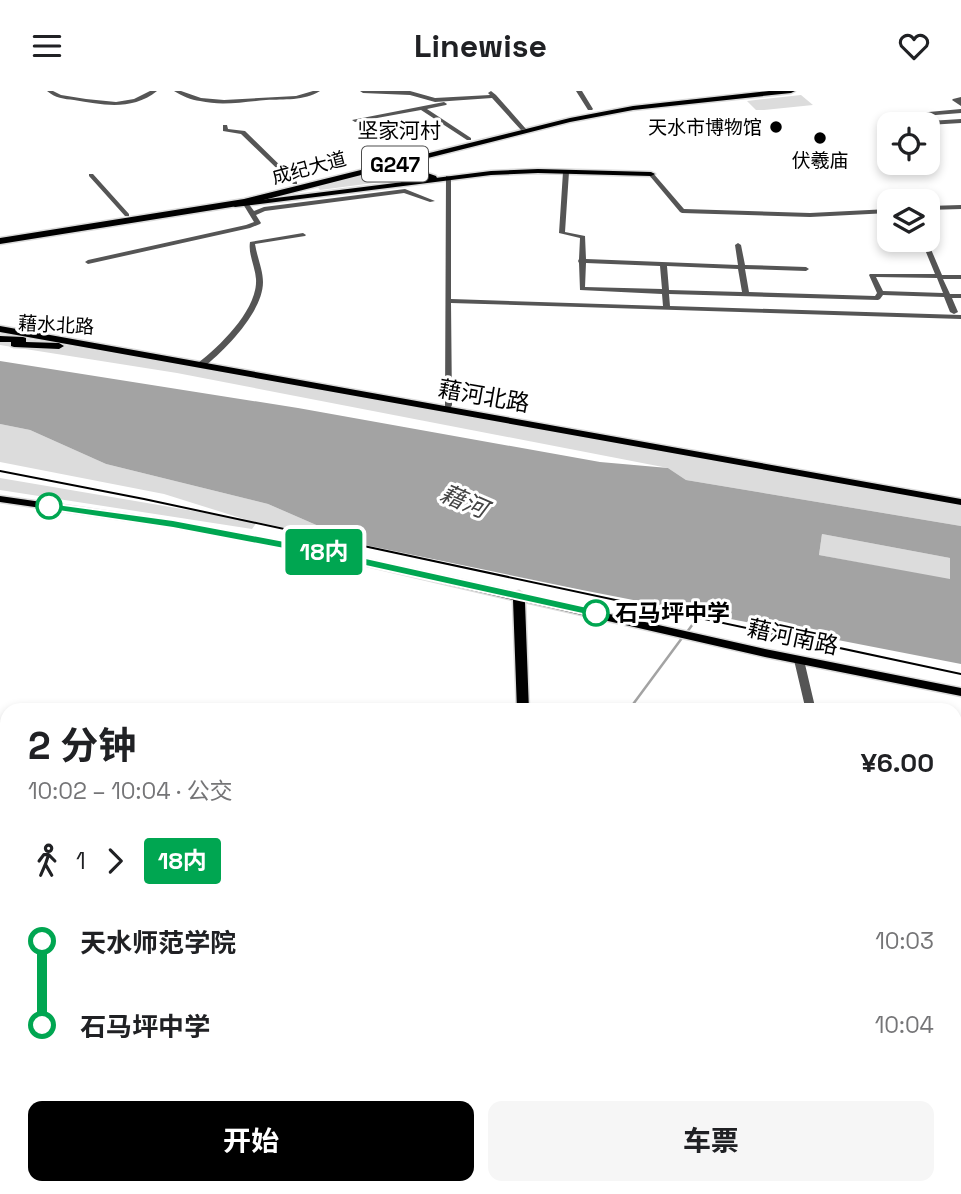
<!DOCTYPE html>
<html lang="zh">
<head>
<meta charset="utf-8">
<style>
  body { margin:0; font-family:"Space Grotesk","Noto Sans SC",sans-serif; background:#f6f6f6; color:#202124; height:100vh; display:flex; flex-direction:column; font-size:26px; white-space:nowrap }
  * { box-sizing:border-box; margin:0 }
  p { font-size:23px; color:#757577 }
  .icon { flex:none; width:38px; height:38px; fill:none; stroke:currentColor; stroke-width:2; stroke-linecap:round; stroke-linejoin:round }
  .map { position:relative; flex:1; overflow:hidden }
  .panel { position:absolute; left:0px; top:612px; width:962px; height:492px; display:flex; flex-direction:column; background:#fff; border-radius:21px 21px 0 0; box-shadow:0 4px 10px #0003 }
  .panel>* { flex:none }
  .badge { padding:0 14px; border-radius:5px; font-size:24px; line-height:46px }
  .controls { position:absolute; left:877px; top:21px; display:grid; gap:14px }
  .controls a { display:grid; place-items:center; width:63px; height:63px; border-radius:14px; background:#fff; box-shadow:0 4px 10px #0003; font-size:35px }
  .map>.badge { position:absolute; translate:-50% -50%; box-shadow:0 0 0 4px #fff }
  .legs { display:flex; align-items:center; gap:10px; height:77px; padding:0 28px; font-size:23px }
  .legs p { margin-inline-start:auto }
  .head { display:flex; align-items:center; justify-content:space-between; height:119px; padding:0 28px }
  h1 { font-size:38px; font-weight:700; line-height:52px }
  .cta { display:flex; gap:14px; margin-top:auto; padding:14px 28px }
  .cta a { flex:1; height:80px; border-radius:14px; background:#000; color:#fff; font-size:28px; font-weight:700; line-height:80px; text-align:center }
  .cta a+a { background:#f6f6f6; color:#202124 }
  ul { padding:0 28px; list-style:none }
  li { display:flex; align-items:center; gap:24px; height:84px; font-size:26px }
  li i { display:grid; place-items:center; width:10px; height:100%; margin:0 9px; background:currentColor }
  li i::after { content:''; width:18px; height:18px; margin:-9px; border:5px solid; border-radius:50%; background:#fff }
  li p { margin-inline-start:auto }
  li:first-child i { background:linear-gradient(#0000 50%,currentColor 0) }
  li:last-child i { background:linear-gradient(currentColor 50%,#0000 0) }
  header { display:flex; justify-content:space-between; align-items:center; height:91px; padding:0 28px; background:#fff; font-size:32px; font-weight:700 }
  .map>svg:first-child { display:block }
  .green { fill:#dcdcdc }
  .water { fill:#a3a3a3; fill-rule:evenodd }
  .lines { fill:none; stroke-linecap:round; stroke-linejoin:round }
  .stream { stroke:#a3a3a3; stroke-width:2.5 }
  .major-casing { stroke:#dbdbdb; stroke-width:3 }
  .highway-casing { stroke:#dbdbdb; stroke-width:3 }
  .minor { fill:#555; fill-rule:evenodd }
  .major { fill:#000; fill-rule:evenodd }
  .highway { fill:#000; fill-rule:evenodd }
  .tram { stroke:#000; stroke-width:2 }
  .line-1 { fill:#00a651; stroke:#fff; stroke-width:2 }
  .poi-dot { fill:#000; stroke:#fff; stroke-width:2.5 }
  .stop-1-dot { fill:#fff; stroke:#00a651; stroke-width:3.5 }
  .labels { text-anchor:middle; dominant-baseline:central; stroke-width:6; stroke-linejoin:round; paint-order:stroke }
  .far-poi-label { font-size:19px; fill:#000; stroke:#fff; text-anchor:end }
  .far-street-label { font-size:19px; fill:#000; stroke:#fff }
  .far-neighbourhood-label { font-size:21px; fill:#000; stroke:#fff }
  .shield { fill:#fff; stroke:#4c4c4c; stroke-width:2 }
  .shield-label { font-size:21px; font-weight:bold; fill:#000 }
  .street-label { font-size:23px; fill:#000; stroke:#fff }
  .stop-label { font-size:23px; font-weight:bold; fill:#000; stroke:#fff; text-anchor:start }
  .water-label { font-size:24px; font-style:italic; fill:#444; stroke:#fff }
</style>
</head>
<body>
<header><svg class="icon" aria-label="menu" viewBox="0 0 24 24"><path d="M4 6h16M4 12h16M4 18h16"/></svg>Linewise<svg class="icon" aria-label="heart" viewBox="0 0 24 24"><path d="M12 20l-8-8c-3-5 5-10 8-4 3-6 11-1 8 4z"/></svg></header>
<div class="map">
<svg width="961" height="1103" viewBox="0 0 961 1103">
  <rect width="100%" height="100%" fill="#fff"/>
  <!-- green -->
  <path class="green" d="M801,4L813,14L764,19H756L747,10Z
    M397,75L409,84L404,88L320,99L317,95Z
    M0,243L474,324L961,414V435L686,389L668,377L177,282L0,254Z
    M0,333L30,339L106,373L268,413L360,453L257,431L252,438L0,399V387L247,429L164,403L0,371Z
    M822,443L950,467V489L819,464Z
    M0,749H7V873H0Z"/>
  <!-- water -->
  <path class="water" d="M0,270L298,317L600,371L668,377L686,389L961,435V573L582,499L360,453L268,413L106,373L30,339L0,333ZM822,443L950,467V488L819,464Z"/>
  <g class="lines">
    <!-- stream -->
    <path class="stream" d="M687,541L701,522
      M628,620L682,547"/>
    <defs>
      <path id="major" d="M538,78L651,81L655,83L651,85L538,82L491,84L235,116L231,114L235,112L491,80Z
        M0,235L961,408V414L0,241Z
        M0,245L23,246L26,247V251L59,252L64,255L59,258L14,256L11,255V251H0Z
        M0,405L173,430L316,457L515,501L519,500L525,504L765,558L961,597V605L765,566L525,511L529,620H517L513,509L316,463L173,436L0,411Z
        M537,1097H555L556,1103H538Z"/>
      <path id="highway" d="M769,0H795L791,2L633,19L570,31L416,70V78L436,85L437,87L433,90L416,84L408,93H402L401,91L408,84V72L244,114L0,153V147L244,108L570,27L633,15Z"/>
    </defs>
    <!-- major casing -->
    <use href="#major" class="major-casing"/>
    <!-- highway casing -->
    <use href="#highway" class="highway-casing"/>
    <!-- minor -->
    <path class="minor" d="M47,0H53L61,4L86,8L116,11L134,8L150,0H157C132,20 103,14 74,9C64,8 55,7 47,0Z
      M174,0H181L201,7L224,9L296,5L313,0H320C304,10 284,8 266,9C244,11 221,15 200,10C191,9 182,5 174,0Z
      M360,0H410L435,7L490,4L488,2L491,0L496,4L526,38L521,39L492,7L435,11L410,4L363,2Z
      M576,0H582L593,18L592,19H588Z
      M961,6V15L952,9L953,8Z
      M444,11L447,13L446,14L427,18L471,47V49H467L421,19L355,31L352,29Z
      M961,18V22L923,25L929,30L961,28V32L928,34L915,24L918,22Z
      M223,34H227L228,38L245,40L297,91V93H293L241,43L223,40Z
      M566,79L569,81L565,141L585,145L586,168L738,174L735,154L738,152L741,154L745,174L806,176L809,178L806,180L745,178L749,201L875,205L877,202L869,184L870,183H935L921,149H927L942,184H961V188H943L950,203H961V207H952L958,221L954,223L950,221L944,206L883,204L880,208L878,209L669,203L670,215L961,224V228L451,212L452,314L451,316H445L446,85L451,86V208L663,215L662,203L580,199L579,172L578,170L579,168L580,147L559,142L563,81ZM586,172L660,175L662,198L585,196ZM667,175L738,178L742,201L669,199ZM876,186L937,187L943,202L883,200Z
      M649,82H653L684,118L810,122L889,118V122L810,126L682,122L680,121L649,84Z
      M89,83H93L129,123V125H125L89,85Z
      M405,98L435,110L430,111L404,102L265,120L256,124L261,132L260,133L250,137L88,173L85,171L88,169L246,134L254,131L243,113L246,111L248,112L254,120L264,116Z
      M961,114V118L928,119V115Z
      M303,142L306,144L305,145L255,153C257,166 263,179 263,191C263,221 225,259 204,276H198V272C220,255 258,218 256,188C255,175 248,163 250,151Z
      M799,566L804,569L816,620H806L794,569Z"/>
    <!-- major -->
    <use href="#major" class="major"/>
    <!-- highway -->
    <use href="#highway" class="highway"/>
    <!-- tram -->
    <path class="tram" d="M0,380L144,408L961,583"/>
  </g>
  <!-- line-1 -->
  <path class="line-1" d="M49,412L173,429L316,456L596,518L602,522L596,526L316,464L173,437L45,418V413Z"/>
  <!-- markers -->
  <g class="poi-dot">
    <circle cx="776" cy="36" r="7"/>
    <circle cx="820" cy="47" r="7"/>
  </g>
  <g class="stop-1-dot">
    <circle cx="49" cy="415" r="12"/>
    <circle cx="596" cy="522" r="12"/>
  </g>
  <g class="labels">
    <!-- far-poi labels -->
    <g class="far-poi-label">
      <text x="762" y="36">天水市博物馆</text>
      <text x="820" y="69" text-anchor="middle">伏羲庙</text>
    </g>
    <!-- far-street labels -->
    <g class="far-street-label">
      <text transform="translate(309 77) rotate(-15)">成纪大道</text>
      <text transform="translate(56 234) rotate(3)">藉水北路</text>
    </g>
    <!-- far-neighbourhood labels -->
    <g class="far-neighbourhood-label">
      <text x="399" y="39">坚家河村</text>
    </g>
    <!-- shield labels -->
    <rect class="shield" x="362" y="55.5" width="66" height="35" rx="5"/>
    <g class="shield-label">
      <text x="395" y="73">G247</text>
    </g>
    <!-- street labels -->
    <g class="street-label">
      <text transform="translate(484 305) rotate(10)">藉河北路</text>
      <text transform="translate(793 546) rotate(12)">藉河南路</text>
    </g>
    <!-- stop labels -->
    <g class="stop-label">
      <text x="615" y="522">石马坪中学</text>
    </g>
    <!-- water labels -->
    <g class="water-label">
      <text transform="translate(464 410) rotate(23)">藉河</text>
    </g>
  </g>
</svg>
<div class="controls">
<a><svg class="icon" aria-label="locate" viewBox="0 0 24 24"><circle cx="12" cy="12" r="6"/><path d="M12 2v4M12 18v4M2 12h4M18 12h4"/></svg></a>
<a><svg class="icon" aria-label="layers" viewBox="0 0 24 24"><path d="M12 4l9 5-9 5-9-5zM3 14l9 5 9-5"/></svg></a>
</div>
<b class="badge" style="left:324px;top:461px;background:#00a651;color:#fff">18内</b>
<section class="panel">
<div class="head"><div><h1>2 分钟</h1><p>10:02 – 10:04 · 公交</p></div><b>¥6.00</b></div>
<div class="legs"><svg class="icon" aria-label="walk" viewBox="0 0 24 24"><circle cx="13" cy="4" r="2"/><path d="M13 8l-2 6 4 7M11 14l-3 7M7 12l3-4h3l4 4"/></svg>1<svg class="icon" aria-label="forward" viewBox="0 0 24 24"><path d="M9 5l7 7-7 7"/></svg><b class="badge" style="background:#00a651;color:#fff">18内</b></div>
<ul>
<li><i style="color:#00a651"></i><b>天水师范学院</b><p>10:03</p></li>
<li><i style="color:#00a651"></i><b>石马坪中学</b><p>10:04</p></li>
</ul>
<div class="cta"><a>开始</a><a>车票</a></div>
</section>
</div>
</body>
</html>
